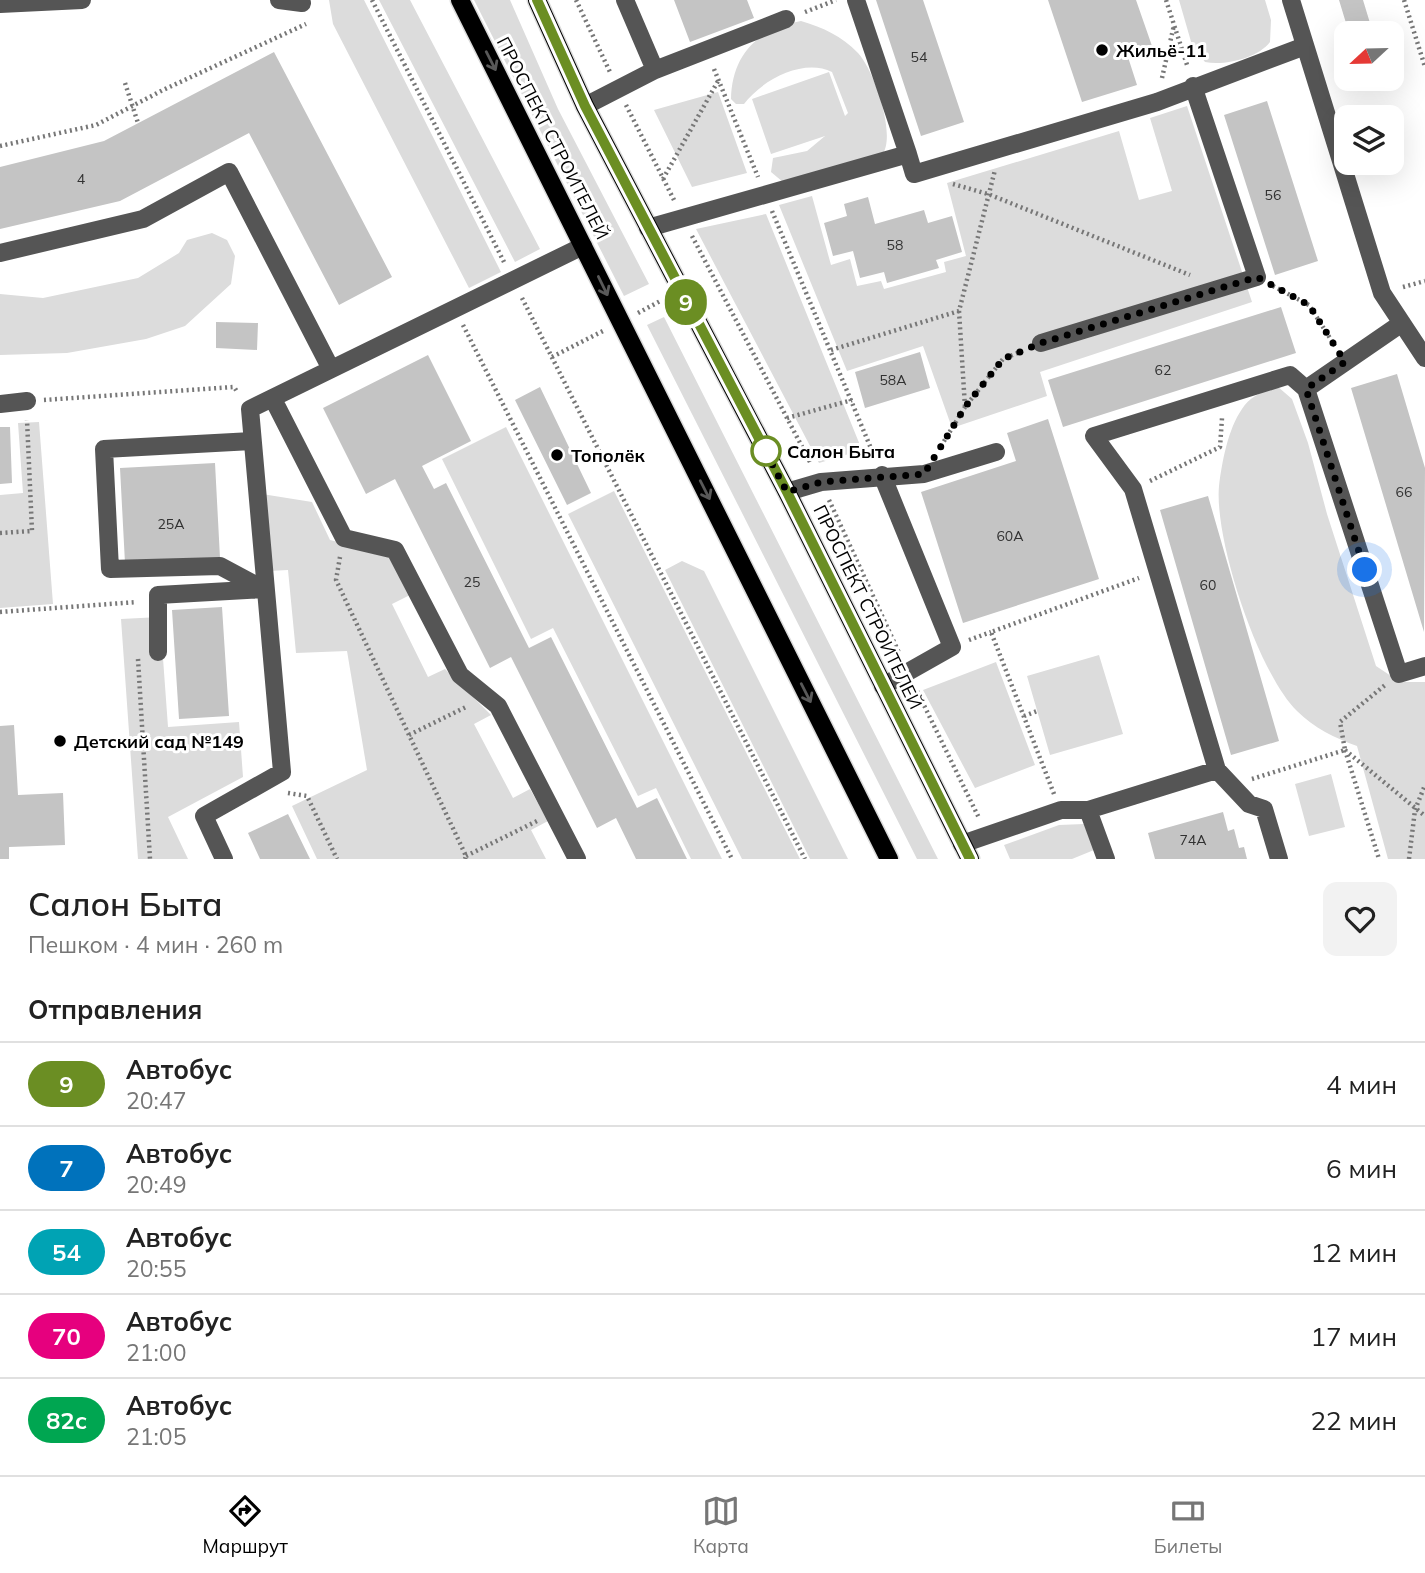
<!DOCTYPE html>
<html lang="ru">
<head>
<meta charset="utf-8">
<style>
  body { margin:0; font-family:Mulish,sans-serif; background:#f2f2f2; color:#222; height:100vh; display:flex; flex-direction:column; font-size:26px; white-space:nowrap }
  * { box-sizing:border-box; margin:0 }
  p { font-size:23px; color:#767676 }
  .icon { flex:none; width:38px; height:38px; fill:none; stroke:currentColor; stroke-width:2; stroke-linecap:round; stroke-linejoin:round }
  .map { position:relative; height:859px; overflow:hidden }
  .panel { display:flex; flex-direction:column; background:#fff; flex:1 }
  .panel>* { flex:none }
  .badge { padding:0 14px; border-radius:23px; font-size:24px; line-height:46px }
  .needle { width:46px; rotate:248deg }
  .fabs { position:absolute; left:1334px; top:21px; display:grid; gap:14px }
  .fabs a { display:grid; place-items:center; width:70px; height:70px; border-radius:14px; background:#fff; box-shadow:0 7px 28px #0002; font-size:35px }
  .you { position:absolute; width:35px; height:35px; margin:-18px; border:5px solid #fff; border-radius:50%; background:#1a73e8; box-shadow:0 0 0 10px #1a73e833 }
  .map>.badge { position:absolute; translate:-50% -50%; box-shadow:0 0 0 4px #fff }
  h2 { padding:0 28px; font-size:26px; line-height:63px }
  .round { display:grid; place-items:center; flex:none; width:74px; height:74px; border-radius:14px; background:#f2f2f2 }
  .overview { display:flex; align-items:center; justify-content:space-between; height:119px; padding:0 28px }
  h1 { font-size:33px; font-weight:600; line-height:52px }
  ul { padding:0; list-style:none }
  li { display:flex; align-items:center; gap:21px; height:84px; padding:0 28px; border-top:2px solid #e0e0e0 }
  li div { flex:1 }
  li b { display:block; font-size:26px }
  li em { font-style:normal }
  li .badge { min-width:77px; font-weight:700; text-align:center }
  .menu { display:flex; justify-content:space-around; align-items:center; height:98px; border-top:2px solid #e0e0e0; background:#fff; font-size:19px; color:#767676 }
  .menu a { display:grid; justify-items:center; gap:4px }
  .menu .active { color:#000 }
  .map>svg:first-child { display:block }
  .green { fill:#dcdcdc }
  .building { fill:#c4c4c4 }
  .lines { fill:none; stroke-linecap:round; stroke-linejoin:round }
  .major-casing { stroke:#dbdbdb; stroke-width:21 }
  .path { stroke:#777; stroke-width:4.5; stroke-dasharray:2 3.5; stroke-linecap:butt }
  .minor { stroke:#555; stroke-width:18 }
  .major { stroke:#000; stroke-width:18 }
  .oneway { stroke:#595959 }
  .line-casing { stroke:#fff; stroke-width:16 }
  .line { stroke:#6b8e23; stroke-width:10 }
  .walk { stroke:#000; stroke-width:7; stroke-dasharray:0 12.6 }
  .poi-dot { fill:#000; stroke:#fff; stroke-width:2.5 }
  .stop-dot { fill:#fff; stroke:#6b8e23; stroke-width:3.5 }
  .labels { text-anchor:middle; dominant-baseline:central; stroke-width:6; stroke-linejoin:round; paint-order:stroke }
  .number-label { font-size:14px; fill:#313131 }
  .poi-label { font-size:18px; font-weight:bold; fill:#000; stroke:#fff; text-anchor:start }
  .street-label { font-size:18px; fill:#000; stroke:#fff }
  .stop-label { font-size:18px; font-weight:bold; fill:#000; stroke:#fff; text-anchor:start }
</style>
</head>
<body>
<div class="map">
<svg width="1425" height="859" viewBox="0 0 1425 859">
  <rect width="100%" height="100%" fill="#fff"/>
  <!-- green -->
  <path class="green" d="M329,0H364L501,272L469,288L333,24Z
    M379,0H410L540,249L515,262Z
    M474,0H510L558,109L649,284L624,296Z
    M1179,0H1265L1271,20L1270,42C1258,58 1225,66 1205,62L1192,45Z
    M801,21C822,27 842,36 858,53C874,70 897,136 882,155L783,182L771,172L773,158L807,151L825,136L771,154L752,99L829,72L845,116L848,113L832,72C803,58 762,80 744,104H736L731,99C732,54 758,29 801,21Z
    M718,92L747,173L692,187L654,110Z
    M1187,106L1252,302L1040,372L1047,396L952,428L923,346L847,371L779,205L812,196L831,265L850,259L857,286L881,281L884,289L946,272L944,262L966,256L947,183L1119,131L1139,200L1172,191L1150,118Z
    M766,214L862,450L819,463L696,229Z
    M212,233L227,240L235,256L231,284L185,326L146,339L67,353L0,355V294L43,298L138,278L179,253L187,240Z
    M664,317L938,859H917L647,325Z
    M1277,386L1292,399L1308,443L1327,514L1376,666L1400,682H1425V859H1388L1357,746C1335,738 1314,728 1297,711C1258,673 1214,539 1219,486C1222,462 1228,429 1242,409C1250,396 1264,391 1277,386Z
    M39,422L53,604L0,608V495L23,493L18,423Z
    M506,427L722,859H691L656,788L638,796L553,628L531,639L442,459Z
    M614,491L800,859H742L568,514Z
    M262,494L312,502L330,540L390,555L410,595L392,604L428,677L445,669L491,715L474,724L513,798L530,789L548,821L531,830L546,859H317L292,806L367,770L347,651L296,653L288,570L269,571Z
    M682,561L704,571L848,859H810L665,570Z
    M160,617L168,727L239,722L243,777L168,817L188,859H138L121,619Z
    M1099,655L1123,734L1050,755L1027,676Z
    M996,662L1035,765L975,788L923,690Z
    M1331,774L1345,827L1309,836L1295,784Z
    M1084,824L1094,850L1072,859H1010L1004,845L1059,825Z"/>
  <!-- building -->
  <path class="building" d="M674,0H747L754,18L690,42Z
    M876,0H923L964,122L921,136Z
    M1048,0H1136L1152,46L1127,54L1137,85L1082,102Z
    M1339,0H1363L1373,33H1349Z
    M274,52L392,277L339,305L249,133L120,201L0,229V167L104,141Z
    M1267,101L1318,261L1275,275L1224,115Z
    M868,197L875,224L924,210L928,223L952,216L962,252L936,260L939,268L887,283L884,272L860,278L853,251L833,256L824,223L847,216L844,204Z
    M1281,307L1296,353L1063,427L1048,380Z
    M216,322L258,323L257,350L216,348Z
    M920,352L930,388L865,408L855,372Z
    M428,355L471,441L422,466L434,489L446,483L529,648L551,637L637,808L657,798L687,859H636L616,818L597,828L511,657L490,668L395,479L366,494L323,408Z
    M1397,374L1425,468L1424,632L1351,388Z
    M540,387L591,493L567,505L515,400Z
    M1048,419L1099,579L963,623L921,492L1016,461L1007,433Z
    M0,427H10L12,483L0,484Z
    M215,463L220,558L125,563L120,468Z
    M1208,496L1279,741L1231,755L1160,510Z
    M222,607L229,716L179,719L172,610Z
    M14,725L18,795L63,793L65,845L9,847V859H0V726Z
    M1223,812L1228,831L1234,829L1239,848L1244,847L1247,859H1155L1148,833Z
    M288,814L310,859H260L248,833Z"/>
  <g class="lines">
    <defs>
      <path id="major" d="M460,0L889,859
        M537,0L585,106L787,492L970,859"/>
    </defs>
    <!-- major casing -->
    <use href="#major" class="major-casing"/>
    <!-- path -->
    <path class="path" d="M372,0L504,262
      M576,0L610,72
      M1166,0L1188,68
      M1404,0L1425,67
      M805,12L836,0
      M714,69L758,177
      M1162,78L1174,25
      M125,83L138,123
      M626,105L674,200
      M0,146L96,125L163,90L306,24
      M663,179L718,81
      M953,184L988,194L1190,275
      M772,211L875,458
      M692,236L811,464
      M1273,286L1309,305L1335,346
      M1403,287L1425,281
      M522,298L805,859
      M959,311L965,407
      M638,313L664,299
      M463,325L732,859
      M831,350L959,311L995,170
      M552,357L605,330
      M44,400L234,387L238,393
      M787,418L852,400
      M941,446L965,407L1003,359L1025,350
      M1150,481L1220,447L1222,418
      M829,500L900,655
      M0,533L32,531L27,420
      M340,557L336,580L466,856L465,859
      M0,612L137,602
      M969,640L991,632
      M138,659L150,859
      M917,691L979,818
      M1024,716L1037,711
      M409,735L468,706
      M1345,750L1379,859
      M1345,750L1425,816
      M1252,779L1345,750L1340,722L1385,685
      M288,793L307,796L337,859
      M1054,794L991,632L1139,578
      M466,856L537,821
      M1409,859L1415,810L1425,785"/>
    <!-- minor -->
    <path class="minor" d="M279,0L302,3
      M625,0L655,70
      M856,0L908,154
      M1291,0L1382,293L1425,358
      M0,4L82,0
      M585,106L655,70L786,19
      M648,228L908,154L914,174L1157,102L1305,46
      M0,253L143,219L229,172L331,369
      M1041,343L1257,277L1193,86
      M1306,389L1399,674L1425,666
      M273,399L344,538L395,550L460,675L498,706L577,859
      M0,404L27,401
      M252,441L104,449L110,569L220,566L263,589
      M882,475L952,647L883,686
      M787,492L821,482L924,474L996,452
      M158,652V595L263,589
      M1088,810L1106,859
      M962,844L1061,810H1088L1217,770
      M224,859L204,816L282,772L250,409L583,246
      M1279,859L1264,809L1249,804L1217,770L1133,489L1094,436L1290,375L1306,389L1402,323"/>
    <!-- major -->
    <use href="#major" class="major"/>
  </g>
  <!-- one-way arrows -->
  <defs><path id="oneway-shaft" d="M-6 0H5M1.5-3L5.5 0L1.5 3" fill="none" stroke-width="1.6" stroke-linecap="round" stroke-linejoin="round" transform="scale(1.75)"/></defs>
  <g class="oneway">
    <use href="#oneway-shaft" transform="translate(491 61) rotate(63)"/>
    <use href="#oneway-shaft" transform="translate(603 286) rotate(64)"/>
    <use href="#oneway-shaft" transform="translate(705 490) rotate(63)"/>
    <use href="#oneway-shaft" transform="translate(806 693) rotate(63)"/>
  </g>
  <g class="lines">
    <defs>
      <path id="line" d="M537,0L585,106L787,492L970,859"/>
    </defs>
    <!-- line casing -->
    <use href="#line" class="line-casing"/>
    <!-- line -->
    <use href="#line" class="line"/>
    <!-- walk -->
    <path class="walk" d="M766,451L763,447L787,492L821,482L924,474L965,407L1003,359L1041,343L1257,277L1309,305L1345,362L1306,389L1365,570"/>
  </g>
  <!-- markers -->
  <g class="poi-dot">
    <circle cx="1102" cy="50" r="7"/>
    <circle cx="557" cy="455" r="7"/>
    <circle cx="60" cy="741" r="7"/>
  </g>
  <circle class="stop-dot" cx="766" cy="451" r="14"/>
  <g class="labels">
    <!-- number labels -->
    <g class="number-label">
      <text x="919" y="57">54</text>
      <text x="81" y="179">4</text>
      <text x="1273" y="195">56</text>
      <text x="895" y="245">58</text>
      <text x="1163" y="370">62</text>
      <text x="893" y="380">58А</text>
      <text x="1404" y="492">66</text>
      <text x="171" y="524">25А</text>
      <text x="1010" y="536">60А</text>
      <text x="472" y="582">25</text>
      <text x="1208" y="585">60</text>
      <text x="1193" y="840">74А</text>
    </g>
    <!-- poi labels -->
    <g class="poi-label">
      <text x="1116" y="50">Жильё-11</text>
      <text x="571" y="455">Тополёк</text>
      <text x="74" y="741">Детский сад №149</text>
    </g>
    <!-- street labels -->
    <g class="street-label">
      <text transform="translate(553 138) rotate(63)">ПРОСПЕКТ СТРОИТЕЛЕЙ</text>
      <text transform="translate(868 607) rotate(64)">ПРОСПЕКТ СТРОИТЕЛЕЙ</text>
    </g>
    <!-- stop labels -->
    <g class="stop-label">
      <text x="787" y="451">Салон Быта</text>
    </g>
  </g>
</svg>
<div class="fabs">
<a><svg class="needle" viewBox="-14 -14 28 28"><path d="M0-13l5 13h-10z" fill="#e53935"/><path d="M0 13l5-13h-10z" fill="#767676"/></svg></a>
<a><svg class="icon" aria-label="layers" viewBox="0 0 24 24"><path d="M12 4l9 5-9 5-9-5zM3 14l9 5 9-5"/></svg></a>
</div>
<div class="you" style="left:1365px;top:570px"></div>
<b class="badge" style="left:686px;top:302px;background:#6b8e23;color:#fff">9</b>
</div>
<section class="panel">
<div class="overview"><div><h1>Салон Быта</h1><p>Пешком · 4 мин · 260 m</p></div><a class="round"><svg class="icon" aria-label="heart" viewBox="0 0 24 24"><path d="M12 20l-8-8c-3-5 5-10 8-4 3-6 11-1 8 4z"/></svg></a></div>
<h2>Отправления</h2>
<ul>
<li><span class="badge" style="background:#6b8e23;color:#fff">9</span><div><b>Автобус</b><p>20:47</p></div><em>4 мин</em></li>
<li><span class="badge" style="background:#0072bc;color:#fff">7</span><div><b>Автобус</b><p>20:49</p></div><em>6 мин</em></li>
<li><span class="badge" style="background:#00a3b4;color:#fff">54</span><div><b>Автобус</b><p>20:55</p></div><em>12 мин</em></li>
<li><span class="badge" style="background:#e6007e;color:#fff">70</span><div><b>Автобус</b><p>21:00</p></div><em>17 мин</em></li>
<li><span class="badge" style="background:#00a651;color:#fff">82с</span><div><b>Автобус</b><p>21:05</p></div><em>22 мин</em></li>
</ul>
</section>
<nav class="menu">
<a class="active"><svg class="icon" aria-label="directions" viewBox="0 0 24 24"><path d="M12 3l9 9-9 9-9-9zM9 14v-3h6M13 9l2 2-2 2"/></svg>Маршрут</a>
<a><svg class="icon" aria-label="map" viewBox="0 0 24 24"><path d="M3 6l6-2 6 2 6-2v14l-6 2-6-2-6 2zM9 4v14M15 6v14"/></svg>Карта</a>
<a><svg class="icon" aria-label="tickets" viewBox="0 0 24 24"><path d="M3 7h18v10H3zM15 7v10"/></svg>Билеты</a>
</nav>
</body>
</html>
